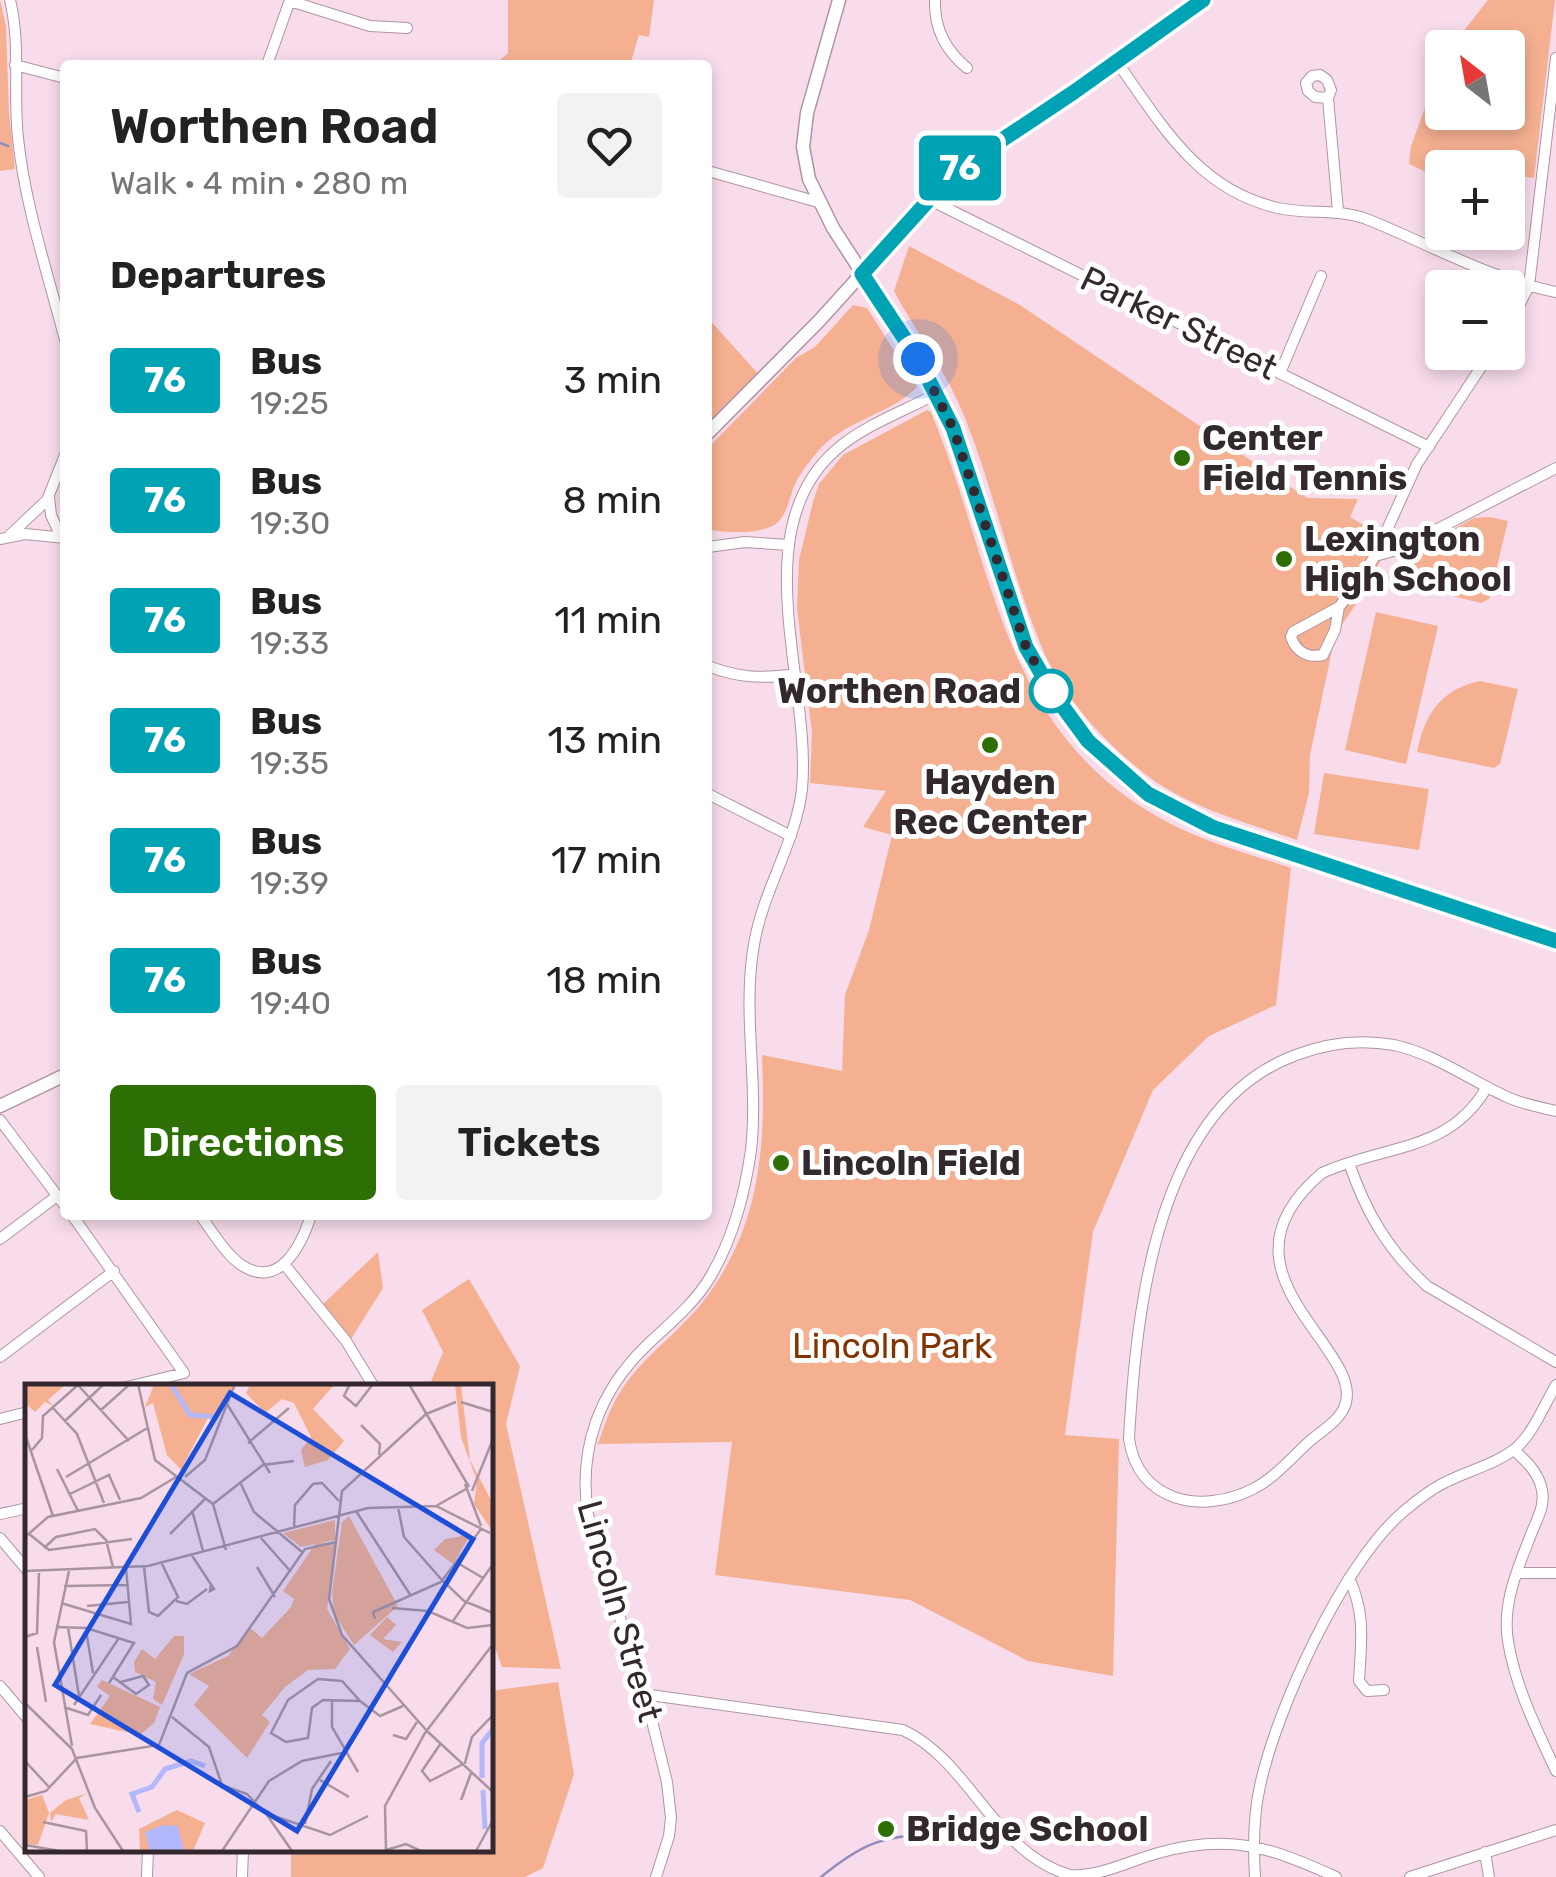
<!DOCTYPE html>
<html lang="en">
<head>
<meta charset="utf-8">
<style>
  body { margin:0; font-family:Rubik,sans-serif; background:#f2f2f2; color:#222; height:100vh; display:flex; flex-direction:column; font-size:38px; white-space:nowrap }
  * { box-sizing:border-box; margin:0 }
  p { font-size:32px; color:#767676 }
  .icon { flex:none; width:55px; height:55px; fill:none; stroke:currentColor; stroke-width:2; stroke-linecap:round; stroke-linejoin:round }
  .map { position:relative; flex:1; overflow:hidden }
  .drawer { position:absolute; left:60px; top:60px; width:652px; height:1160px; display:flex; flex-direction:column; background:#fff; border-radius:10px; box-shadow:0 5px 15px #0003 }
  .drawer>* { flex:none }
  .badge { padding:0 20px; border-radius:8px; font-size:35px; line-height:65px }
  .needle { width:65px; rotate:329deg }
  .controls { position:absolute; left:1425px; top:30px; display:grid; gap:20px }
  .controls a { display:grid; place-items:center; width:100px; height:100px; border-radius:10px; background:#fff; box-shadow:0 5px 15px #0003; font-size:50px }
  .you { position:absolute; width:50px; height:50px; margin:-25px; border:8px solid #fff; border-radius:50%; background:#1a73e8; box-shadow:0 0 0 15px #1a73e833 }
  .map>.badge { position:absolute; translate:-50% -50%; box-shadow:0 0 0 5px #fff }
  h2 { padding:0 50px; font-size:38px; line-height:90px }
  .round { display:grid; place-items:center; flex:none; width:105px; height:105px; border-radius:10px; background:#f2f2f2 }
  .head { display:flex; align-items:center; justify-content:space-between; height:170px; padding:0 50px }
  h1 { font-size:48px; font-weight:600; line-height:75px }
  .action { display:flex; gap:20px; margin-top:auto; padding:20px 50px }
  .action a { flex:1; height:115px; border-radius:10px; background:#2e6f05; color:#fff; font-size:40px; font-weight:600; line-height:115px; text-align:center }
  .action a+a { background:#f2f2f2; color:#222 }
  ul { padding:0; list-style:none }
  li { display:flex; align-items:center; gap:30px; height:120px; padding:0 50px }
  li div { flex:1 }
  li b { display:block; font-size:38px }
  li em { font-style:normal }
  li .badge { min-width:110px; font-weight:700; text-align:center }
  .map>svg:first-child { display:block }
  .green { fill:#f5b091 }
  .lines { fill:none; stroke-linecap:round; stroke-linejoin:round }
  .stream { stroke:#8c8cbe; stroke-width:2.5 }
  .minor-casing { stroke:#ae95a3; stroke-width:12 }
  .major-casing { stroke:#ae95a3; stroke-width:15 }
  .minor { stroke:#fff; stroke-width:10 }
  .major { stroke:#fff; stroke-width:12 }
  .line-casing { stroke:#fff; stroke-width:22 }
  .line { stroke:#00a3b4; stroke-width:15 }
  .walk { stroke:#32282e; stroke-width:10; stroke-dasharray:0 18 }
  .poi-dot { fill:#2e6f05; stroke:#fff; stroke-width:4 }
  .stop-dot { fill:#fff; stroke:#00a3b4; stroke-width:5 }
  .labels { text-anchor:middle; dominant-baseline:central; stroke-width:10; stroke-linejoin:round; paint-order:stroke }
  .street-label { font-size:35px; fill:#32282e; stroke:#fff }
  .poi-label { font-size:35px; font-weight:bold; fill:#32282e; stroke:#fff; text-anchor:start }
  .stop-label { font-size:35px; font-weight:bold; fill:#32282e; stroke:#fff; text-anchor:end }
  .park-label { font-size:35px; fill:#833402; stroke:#fff }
  .inset-river { fill:none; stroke:#b3b7fc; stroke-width:5 }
  .inset-road { fill:none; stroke:#a994a0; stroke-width:2.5 }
  .view { fill:#1d4ed8; fill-opacity:0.15; stroke:#1d4ed8; stroke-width:5 }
  .inset-edge { fill:none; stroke:#32282e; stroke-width:5 }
</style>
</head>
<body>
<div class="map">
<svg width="1556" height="1877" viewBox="0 0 1556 1877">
  <rect width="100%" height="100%" fill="#f8dcec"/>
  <!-- green -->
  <path class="green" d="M0,0L6,26L9,113L15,169L0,171Z
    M508,0H654L649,37L639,35L630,65H495L508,53Z
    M1488,0H1555L1534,178L1508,175V168H1442L1430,174L1409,164L1411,146L1433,86L1426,83L1442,60V112H1508V48L1451,47Z
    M909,246L1020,305L1307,498L1358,499L1350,517L1370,529H1396L1367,588L1339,629L1332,650L1310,755L1309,793L1297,840C1250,824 1198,810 1156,782C1111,750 1065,701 1043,650C1011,575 995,493 965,418C947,372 917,334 894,291Z
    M853,305L867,308L917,387C890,415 845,420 819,450C811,459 802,471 796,482C788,498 788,520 770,527C750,535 728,532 708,530V448L796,358L815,347Z
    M708,318L761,377L708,433Z
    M927,410L931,412C997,570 999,733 1169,823C1207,843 1250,854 1291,868L1276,1005L1209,1036L1153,1090L1093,1232L1065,1435L1119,1439L1113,1676L1028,1661L910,1600L715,1575L732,1442L598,1444C604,1427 609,1410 619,1394C640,1359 676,1335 702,1303C761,1228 766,1145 762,1055L842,1071L845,995L869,930L892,835L863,827L886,791L810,783L812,733L797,608L799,560L813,502L819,484L843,455Z
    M1490,517L1508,521L1489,599L1481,603C1457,597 1425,591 1405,576L1419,548L1474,518Z
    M1376,612L1438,626L1406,764L1345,750Z
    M1480,681L1518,689L1500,764L1494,768L1417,752C1425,714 1440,690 1480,681Z
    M1324,773L1429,789L1419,850L1314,834Z
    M378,1252L383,1288L351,1339L323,1304Z
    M469,1279L520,1366L506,1424L561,1669L502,1667L490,1634V1387H429L443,1352L422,1310Z
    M558,1682L574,1774L543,1868L525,1877H291V1850H490V1691Z"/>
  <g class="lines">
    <!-- stream -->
    <path class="stream" d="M0,143L8,146
      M821,1877C864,1842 881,1837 936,1833"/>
    <defs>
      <path id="minor" d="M10,0C21,45 13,93 18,138C25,206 48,274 65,340
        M935,0C934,28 945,50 967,68
        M290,1L370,26L407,28
        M1117,62C1161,124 1198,190 1278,208C1309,215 1339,208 1369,220C1431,245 1490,279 1556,292
        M15,65L65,78
        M267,65L290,0
        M1328,98L1331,90L1327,80L1320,75L1312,76L1306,83L1308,91L1315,97L1328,98L1338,211
        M708,171L818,202
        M930,200L1429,447
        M1508,327L1529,286L1556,58
        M1280,373L1321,276
        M49,497L51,515L61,537
        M10,535L47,500L65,455
        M0,539L25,534L65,538
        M708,547L745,542L789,545
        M1375,556L1397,550L1556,468
        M1339,607L1335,630L1323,655C1308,658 1296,652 1291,637L1293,632L1339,607L1354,588L1375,556L1417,464L1491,352
        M708,666C739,678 762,679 795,674
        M708,794L791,836
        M1487,1087C1449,1153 1385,1144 1322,1173C1202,1274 1371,1350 1344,1408C1338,1421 1322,1431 1311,1440C1292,1457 1276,1477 1253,1489C1201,1515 1138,1502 1129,1439C1136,1311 1156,1106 1296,1055C1327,1043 1361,1039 1394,1045C1435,1054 1468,1079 1505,1096C1521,1104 1539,1107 1556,1111
        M0,1120L65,1206
        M1349,1163C1366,1213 1388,1250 1427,1286L1556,1362
        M72,1215L184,1373L127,1387
        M200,1215C212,1231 224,1252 240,1264C279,1292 302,1244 311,1215
        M0,1239L57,1196
        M284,1264L346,1341L374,1387
        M0,1357L114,1271
        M0,1419L28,1412
        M1514,1450C1525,1460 1537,1471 1541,1486C1547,1505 1536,1520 1530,1537C1517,1570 1502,1605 1508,1641C1515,1686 1537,1730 1556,1771
        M0,1514L28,1508
        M0,1538L28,1571
        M1518,1573H1556
        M1349,1578C1366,1614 1361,1643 1359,1681L1367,1691L1384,1690
        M0,1686L28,1719
        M643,1694L903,1730C970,1761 995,1854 1070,1875C1100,1877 1129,1861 1158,1853C1230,1833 1270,1847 1336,1877
        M0,1831L39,1877
        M1485,1852L1489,1877
        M147,1877L148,1850
        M242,1877L243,1850
        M656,1877L669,1836L671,1818L667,1782L652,1721L588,1515C578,1449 599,1391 647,1345C669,1324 693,1305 709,1279C732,1241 745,1193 751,1150C759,1080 741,1009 755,939C765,887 796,841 802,789C812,685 743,529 837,449C865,425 904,411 936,394
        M1255,1877C1253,1846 1253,1817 1260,1786C1276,1710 1343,1563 1403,1512C1416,1501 1431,1489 1446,1482C1469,1470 1494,1465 1515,1449C1533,1434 1544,1405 1556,1385
        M1410,1877L1556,1830"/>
      <path id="major" d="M839,0L807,113L803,147L809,179L833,228L918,359L953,428L1027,647L1052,692L1088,741L1148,793L1212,827L1556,941
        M708,433L819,321L954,172L1074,92L1203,0
        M0,1106L65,1075"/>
    </defs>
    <!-- minor casing -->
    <use href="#minor" class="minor-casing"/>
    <!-- major casing -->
    <use href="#major" class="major-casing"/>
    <!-- minor -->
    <use href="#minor" class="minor"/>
    <!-- major -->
    <use href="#major" class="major"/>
  </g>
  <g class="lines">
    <defs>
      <path id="line" d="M1203,0L1074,92L954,172L862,274L918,359L953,428L1026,647L1052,692L1088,741L1148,794L1212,827L1556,941"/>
    </defs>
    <!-- line casing -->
    <use href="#line" class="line-casing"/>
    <!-- line -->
    <use href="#line" class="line"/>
    <!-- walk -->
    <path class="walk" d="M918,359L953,428L1026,647L1051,691"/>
  </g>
  <!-- markers -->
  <g class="poi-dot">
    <circle cx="1182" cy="458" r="10"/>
    <circle cx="1284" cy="559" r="10"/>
    <circle cx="990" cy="745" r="10"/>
    <circle cx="781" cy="1163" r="10"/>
    <circle cx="886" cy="1829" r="10"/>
  </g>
  <circle class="stop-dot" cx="1051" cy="691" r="20"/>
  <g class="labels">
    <!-- street labels -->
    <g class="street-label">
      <text transform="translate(1179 323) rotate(26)">Parker Street</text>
      <text transform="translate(620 1611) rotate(74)">Lincoln Street</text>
    </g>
    <!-- poi labels -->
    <g class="poi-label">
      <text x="1202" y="438">Center<tspan x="1202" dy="40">Field Tennis</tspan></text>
      <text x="1304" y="539">Lexington<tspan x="1304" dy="40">High School</tspan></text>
      <text x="990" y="782" text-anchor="middle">Hayden<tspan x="990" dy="40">Rec Center</tspan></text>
      <text x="801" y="1163">Lincoln Field</text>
      <text x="906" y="1829">Bridge School</text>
    </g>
    <!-- stop labels -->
    <g class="stop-label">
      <text x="1021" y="691">Worthen Road</text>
    </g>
    <!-- park labels -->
    <g class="park-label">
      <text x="892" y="1346">Lincoln Park</text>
    </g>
  </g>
  <!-- overview -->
  <g transform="translate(25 1384)">
    <rect width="468" height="468" fill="#f8dcec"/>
    <path d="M0,1H40L23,16L28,22L20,18L10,28L0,19ZM129,1H209L192,37L183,34L159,80L161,91L142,71L128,19L120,23ZM225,1H309L288,25L319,57L303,76L280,83L276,66L286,53L269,19L257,15L240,29L221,9ZM430,1H436L445,76L467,118L466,145L449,120L452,97L436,53ZM324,132L373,222L329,261L309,230L307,208L317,138ZM310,136V156L276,163L258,149ZM450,143L428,180L409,166L420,155L444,151ZM291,159L311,160L302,225L325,265L310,285L283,286L260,303L237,331L245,338L222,374L169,321L184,302L164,290L203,272L225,244L237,254L266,223L269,215L258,207ZM362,233L371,241L358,255L377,258L368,268L345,251ZM149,252H159V270L137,321L128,315L131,298L110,288L109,278L117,265L130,275ZM77,296L135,323L129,339L115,351L65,340L85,312L72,303ZM63,409L54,414L64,436L31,430L26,438L25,429L41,416ZM17,411L24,429L13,461L0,460V416ZM152,426L180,439L168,467H115L114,445Z" fill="#f5b091"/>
    <path d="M138,441L153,442L159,467H125L120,448Z" fill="#b3b7fc"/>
    <path class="inset-river" d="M146,0L165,31L193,33M457,394V359L468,345M458,406L460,445M114,428L107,410L127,403L140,385L166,377L180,382"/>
    <path class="inset-road" d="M113,0L130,76L188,120L201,166M325,0L319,12L331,22L348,0M384,0L444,103M53,1L104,57M436,18L468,28M202,20L245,89M28,24L52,50L79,119M76,26L105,0M401,30L431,18M401,30L317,107L304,215L317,251L402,347M40,37L79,0M340,45L336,41L355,60L354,71M0,50L28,132M223,59L264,24M7,66L17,54L18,32L54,0M32,85L53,127M41,93L124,43M160,93L180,76L210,0M216,100L229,128L277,168M440,100L456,142M447,107L468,55M45,110L84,91L95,116M188,120L238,81L269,77M411,122L441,105M373,123L379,153L416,195L439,217L468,229M167,126L178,167M331,127L386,212M269,144L270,121L288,100L297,99L314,117M3,149L24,166L107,155M145,150L181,114M0,153L23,133L116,114L151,93M236,154L266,188M19,164L31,153L70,145L81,156L88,183M166,170L189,205L185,207L186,201M431,178L458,194M119,183L124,228L133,232L153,213L137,180M232,183L250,213M0,187L123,182L343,124L411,122L465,149M44,187L29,258L47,362M39,202L103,201M151,217L162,220L182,205M36,219L106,240L101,184M62,222L103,218M367,224L403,227L442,244L468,241M350,235L348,228L416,198L456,145M428,237L468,180M31,243L61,244L109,259L84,299M43,243L54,312M61,246L68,289M0,253L12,249L14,189M12,263L21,318M88,293L111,310L124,301L118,292L96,298M307,316V343L333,388M335,317L317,297L293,295L263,316L246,349L261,358L283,354L287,324L298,316L335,317L355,332L378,322M0,319L47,365L70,424L98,467M49,321L94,254M39,323L63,331L76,311M147,333L184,363L197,401L222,410L240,429L305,451L343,432M402,347L468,408M368,351L381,355L392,338M416,359L397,387L405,397L440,379L447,353L468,331M0,377L24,403M295,396L324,413M439,409L436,416L446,389M0,413L21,407L52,374L134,361L162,289L212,262L280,165L311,158M242,431L267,467M18,438L61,447L62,467M280,440L287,405L306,377M0,461L35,467M361,466L381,460L396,467M197,467L244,397L277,377L321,368M361,467L360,422L400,349L468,260M451,467L468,436"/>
    <path class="view" d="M205,9L448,155L272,447L30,301Z"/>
    <rect width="468" height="468" class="inset-edge"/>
  </g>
</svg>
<div class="controls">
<a><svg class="needle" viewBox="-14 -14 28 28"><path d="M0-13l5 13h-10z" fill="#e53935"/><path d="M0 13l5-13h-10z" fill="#767676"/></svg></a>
<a>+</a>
<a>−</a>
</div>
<div class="you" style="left:918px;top:359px"></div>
<b class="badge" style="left:960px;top:168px;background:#00a3b4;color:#fff">76</b>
<section class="drawer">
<div class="head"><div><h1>Worthen Road</h1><p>Walk · 4 min · 280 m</p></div><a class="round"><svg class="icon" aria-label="heart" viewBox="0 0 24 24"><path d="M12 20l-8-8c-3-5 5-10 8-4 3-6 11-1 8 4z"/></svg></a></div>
<h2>Departures</h2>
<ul>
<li><span class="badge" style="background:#00a3b4;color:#fff">76</span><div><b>Bus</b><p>19:25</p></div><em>3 min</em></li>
<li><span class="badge" style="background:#00a3b4;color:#fff">76</span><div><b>Bus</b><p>19:30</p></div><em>8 min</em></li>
<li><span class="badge" style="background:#00a3b4;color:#fff">76</span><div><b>Bus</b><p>19:33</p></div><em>11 min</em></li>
<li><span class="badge" style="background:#00a3b4;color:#fff">76</span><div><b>Bus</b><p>19:35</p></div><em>13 min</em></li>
<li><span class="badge" style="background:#00a3b4;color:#fff">76</span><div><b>Bus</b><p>19:39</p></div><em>17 min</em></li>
<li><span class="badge" style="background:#00a3b4;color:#fff">76</span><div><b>Bus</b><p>19:40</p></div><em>18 min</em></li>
</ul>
<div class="action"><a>Directions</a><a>Tickets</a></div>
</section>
</div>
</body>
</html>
